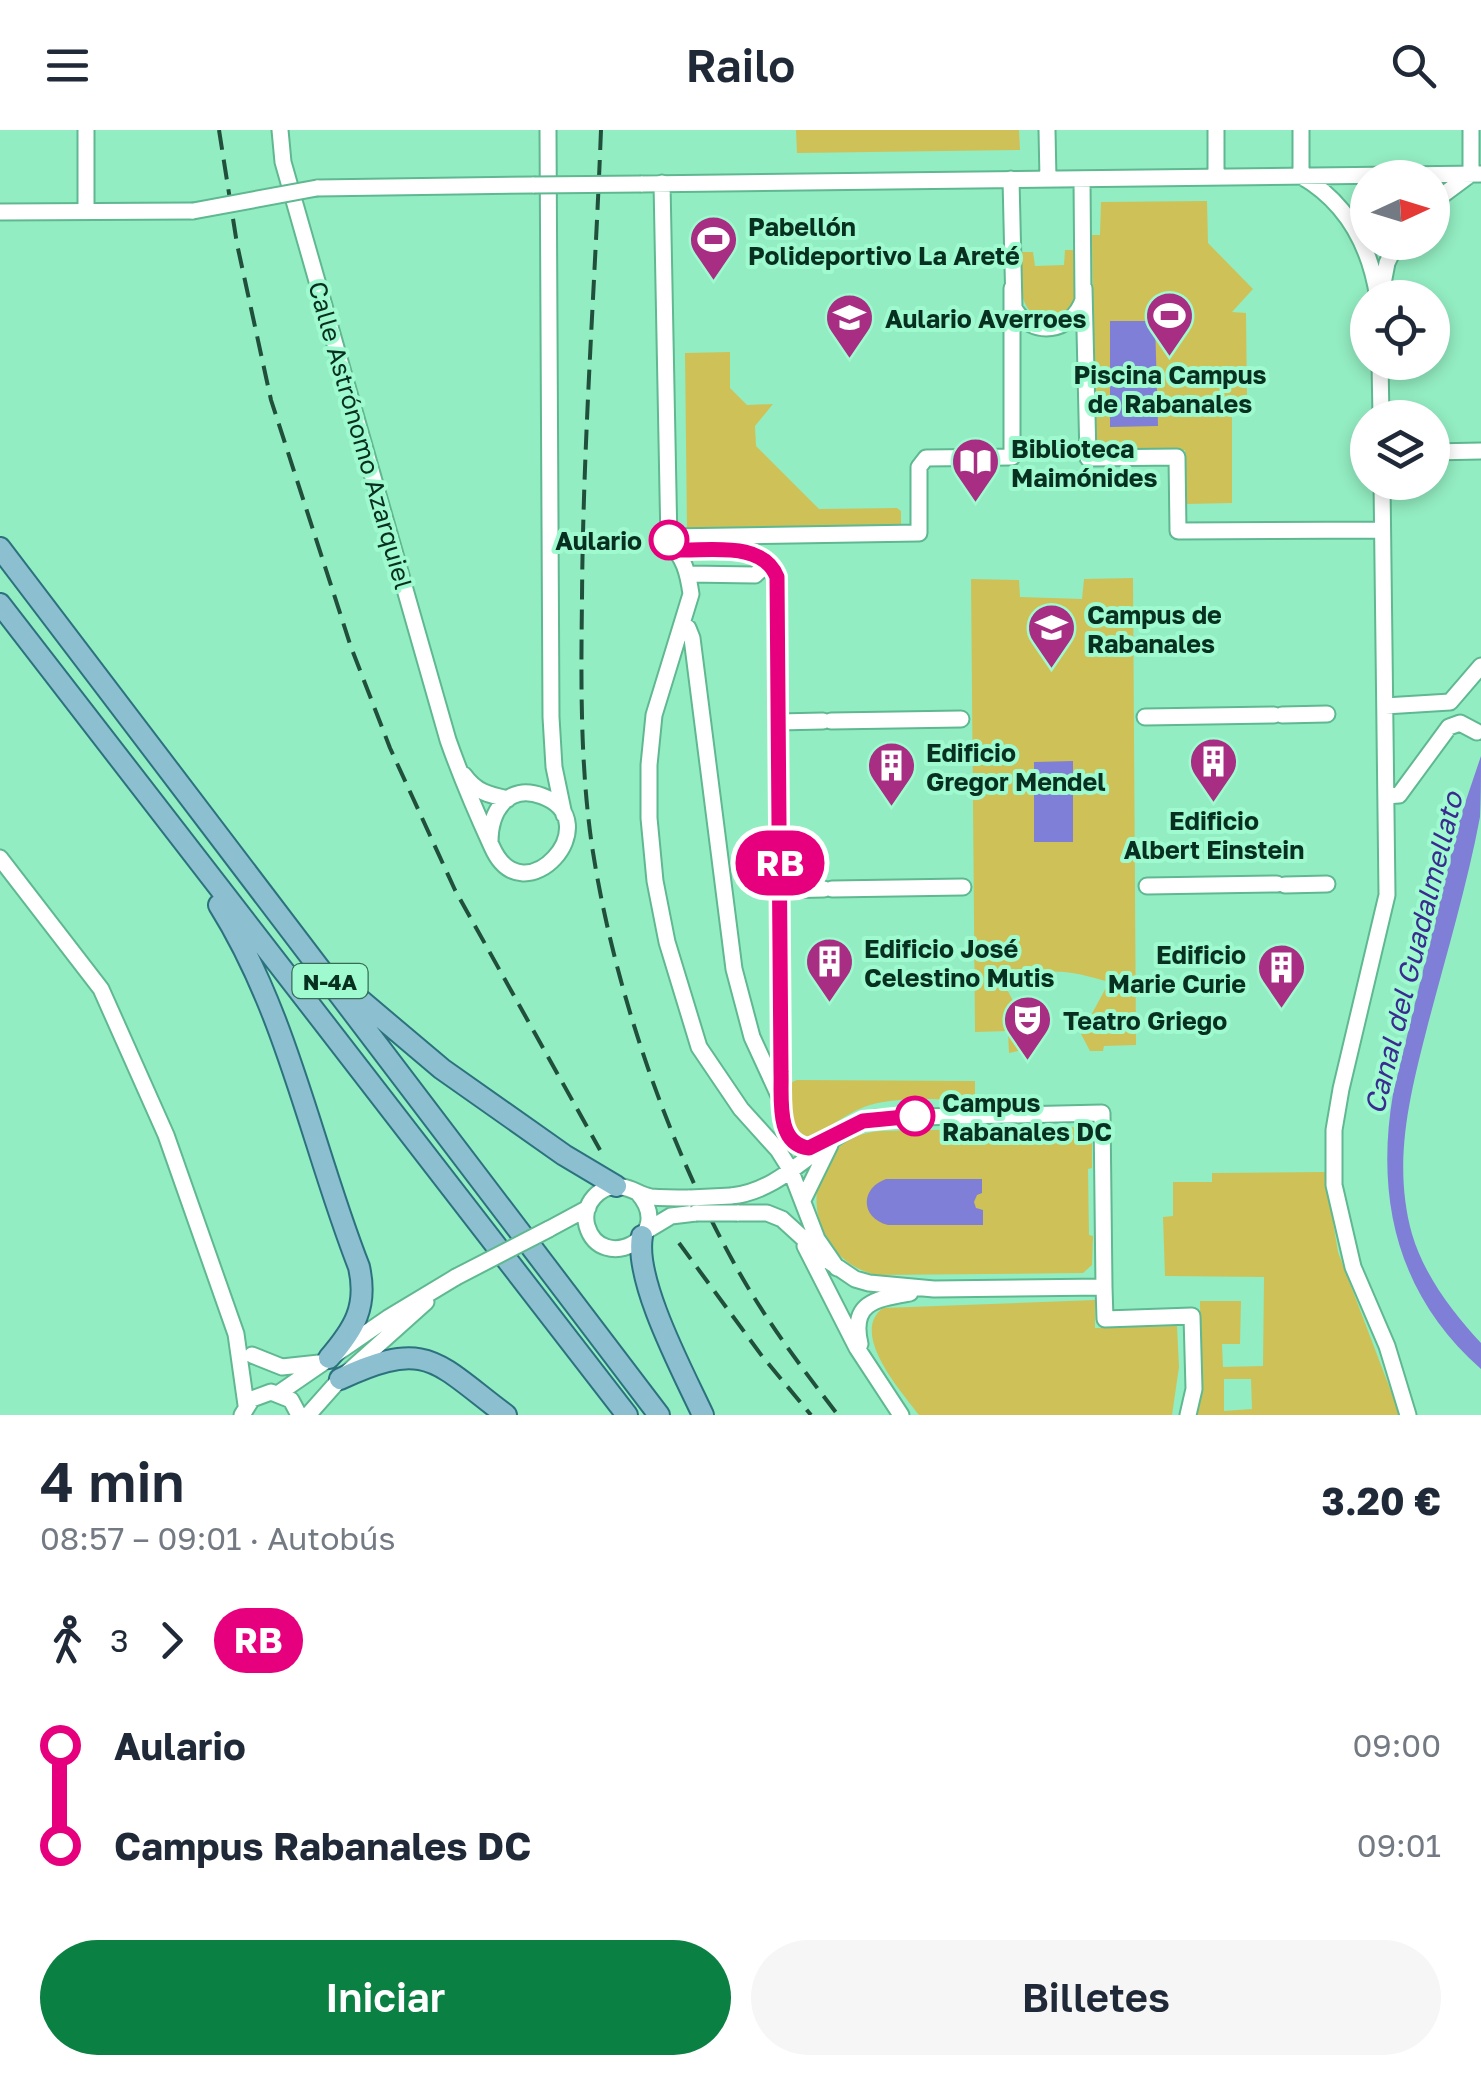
<!DOCTYPE html>
<html lang="es">
<head>
<meta charset="utf-8">
<style>
  body { margin:0; font-family:"Golos Text",sans-serif; background:#f6f6f7; color:#1f2937; height:100vh; display:flex; flex-direction:column; font-size:38px; white-space:nowrap }
  * { box-sizing:border-box; margin:0 }
  p { font-size:32px; color:#747a83 }
  .icon { flex:none; width:55px; height:55px; fill:none; stroke:currentColor; stroke-width:2; stroke-linecap:round; stroke-linejoin:round }
  .map { position:relative; height:1285px; overflow:hidden }
  .side { display:flex; flex-direction:column; background:#fff; flex:1 }
  .side>* { flex:none }
  .badge { padding:0 20px; border-radius:32px; font-size:35px; line-height:65px }
  .needle { width:65px; rotate:86deg }
  .fabs { position:absolute; left:1350px; top:30px; display:grid; gap:20px }
  .fabs a { display:grid; place-items:center; width:100px; height:100px; border-radius:50%; background:#fff; box-shadow:0 5px 15px #0003; font-size:50px }
  .map>.badge { position:absolute; translate:-50% -50%; box-shadow:0 0 0 5px #fff }
  .legs { display:flex; align-items:center; gap:15px; height:110px; padding:0 40px; font-size:32px }
  .legs p { margin-inline-start:auto }
  .headline { display:flex; align-items:center; justify-content:space-between; height:170px; padding:0 40px }
  h1 { font-size:55px; font-weight:600; line-height:75px }
  .action { display:flex; gap:20px; margin-top:auto; padding:20px 40px }
  .action a { flex:1; height:115px; border-radius:60px; background:#0b8043; color:#fff; font-size:40px; font-weight:600; line-height:115px; text-align:center }
  .action a+a { background:#f6f6f7; color:#1f2937 }
  ul { padding:0 40px; list-style:none }
  li { display:flex; align-items:center; gap:35px; height:100px; font-size:38px }
  li i { display:grid; place-items:center; width:15px; height:100%; margin:0 12px; background:currentColor }
  li i::after { content:''; width:25px; height:25px; margin:-12px; border:8px solid; border-radius:50%; background:#fff }
  li p { margin-inline-start:auto }
  li:first-child i { background:linear-gradient(#0000 50%,currentColor 0) }
  li:last-child i { background:linear-gradient(currentColor 50%,#0000 0) }
  header { display:flex; justify-content:space-between; align-items:center; height:130px; padding:0 40px; background:#fff; font-size:45px; font-weight:600 }
  .map>svg:first-child { display:block }
  .green { fill:#cec158; fill-rule:evenodd }
  .water { fill:#7f7fd7 }
  .lines { fill:none; stroke-linecap:round; stroke-linejoin:round }
  .minor-casing { stroke:#5fb890; stroke-width:19 }
  .major-casing { stroke:#2c727e; stroke-width:24 }
  .minor { stroke:#fff; stroke-width:15 }
  .major { stroke:#8cbfd0; stroke-width:20 }
  .rail { stroke:#20503b; stroke-width:4; stroke-dasharray:20 10; stroke-linecap:butt }
  .minor-bridge-casing { stroke:#5fb890; stroke-width:19; stroke-linecap:butt }
  .minor-bridge { stroke:#fff; stroke-width:15 }
  .line-1-casing { stroke:#fff; stroke-width:22 }
  .line-1 { stroke:#e6007e; stroke-width:15 }
  .stop-1-dot { fill:#fff; stroke:#e6007e; stroke-width:5 }
  .labels { text-anchor:middle; dominant-baseline:central; stroke-width:8; stroke-linejoin:round; paint-order:stroke }
  .shield { fill:#a0facf; stroke:#366d54; stroke-width:2.5 }
  .shield-label { font-size:22px; font-weight:bold; fill:#083020 }
  .poi-label { font-size:25px; font-weight:bold; fill:#083020; stroke:#a0facf; text-anchor:start }
  .street-label { font-size:25px; fill:#083020; stroke:#a0facf }
  .stop-label { font-size:25px; font-weight:bold; fill:#083020; stroke:#a0facf; text-anchor:end }
  .water-label { font-size:28px; font-style:italic; fill:#3a2b91; stroke:#a0facf }
</style>
</head>
<body>
<header><svg class="icon" aria-label="menu" viewBox="0 0 24 24"><path d="M4 6h16M4 12h16M4 18h16"/></svg>Railo<svg class="icon" aria-label="search" viewBox="0 0 24 24"><circle cx="10" cy="10" r="6"/><path d="M15 15l6 6"/></svg></header>
<div class="map">
<svg width="1481" height="1285" viewBox="0 0 1481 1285">
  <rect width="100%" height="100%" fill="#93edc2"/>
  <!-- green -->
  <path class="green" d="M796,0H1019L1020,20L797,23Z
    M1207,71L1208,113L1253,159L1232,182L1246,183L1247,272L1232,273V373L1186,374L1185,320H1107L1095,311L1092,105H1100L1101,72Z
    M1065,120H1076C1078,153 1086,193 1037,187C1015,172 1022,146 1022,122H1033L1035,136L1064,135Z
    M730,222V258L747,275L773,274L755,296L756,316L819,379L897,378L901,381V397L687,400L685,223Z
    M1133,448L1136,915L1104,916L1103,921H1090L1081,904L1109,852C1073,841 1039,834 1005,855L1030,905L1022,920L1009,923L1008,901L975,902L971,449L1019,450L1020,467L1082,469L1084,449Z
    M797,950L975,951V970C941,970 903,966 870,975C845,982 821,1007 799,1008C788,995 790,969 792,952Z
    M1072,997L1086,1000L1092,1010V1038L1088,1039L1089,1105L1093,1106L1092,1135L1083,1143L876,1145C795,1125 797,1007 880,1001Z
    M1325,1042L1338,1122L1400,1285H1197L1201,1257L1200,1171H1241L1240,1214H1222L1223,1237L1263,1236L1264,1147L1165,1146L1163,1087L1173,1086V1052H1212V1043ZM1224,1249H1251L1252,1279L1224,1281Z
    M1095,1170V1198L1177,1196L1179,1237L1172,1285H919C901,1261 849,1203 883,1178Z"/>
  <!-- water -->
  <path class="water" d="M1110,191H1155L1158,296L1110,297Z
    M1481,626C1481,645 1481,667 1480,687C1467,756 1446,826 1428,894C1410,965 1392,1032 1412,1104C1424,1145 1453,1183 1481,1213V1239C1398,1166 1375,1070 1393,964L1460,688Z
    M1073,631V712H1034V632Z
    M886,1049H982V1063L977,1065L974,1072L976,1078L983,1080V1095H888C860,1088 860,1058 886,1049Z"/>
  <g class="lines">
    <defs>
      <path id="minor" d="M86,0V82
        M280,0L283,32L448,610C461,647 476,682 492,717C524,789 610,691 542,666C507,653 490,682 490,712
        M548,0L551,587L554,637L564,685
        M1047,0L1048,49
        M1216,0V47
        M1301,0V46C1348,73 1370,116 1378,168
        M1011,49L1014,178C1032,209 1072,202 1083,170L1082,49
        M662,53L669,413C684,427 688,443 691,464L654,585L649,635V688L655,751L667,812L699,917L741,979L778,1020L790,1039L817,1109L837,1138
        M641,54L1481,44
        M317,58L534,55
        M1432,73L1471,44V0
        M0,82L193,81
        M1084,158L1088,328L1177,327L1178,401L1382,400
        M1381,164L1387,133L1397,112
        M1380,232L1381,288
        M1432,322L1481,321
        M1382,352L1387,765L1341,959L1334,1000V1055L1353,1137L1387,1216L1408,1285
        M669,407L919,403V337L926,328L1012,327V158
        M679,420C710,421 763,410 777,447L782,982L784,995L793,1013L809,1017L822,1013
        M688,444L755,445L763,438V430
        M682,499L688,498L692,508L734,839L752,907L780,968
        M1385,576L1450,572L1481,536
        M1282,585L1327,584
        M1145,587L1274,585
        M831,591L961,589
        M778,592L823,591
        M464,645C476,662 489,665 508,669
        M1386,666L1399,665L1449,597L1460,593L1477,602
        M0,728L101,859L166,1005L236,1204L246,1275
        M1285,755L1327,754
        M1147,756L1277,754
        M832,759L963,757
        M780,760L824,759
        M638,1063C677,1107 601,1144 587,1096C581,1075 600,1053 622,1057C632,1058 640,1065 651,1067C664,1068 677,1068 690,1068
        M731,1066C787,1061 822,1003 876,988L1102,983L1104,1157L934,1159L869,1153L855,1149L827,1130L782,1089L767,1083H737
        M803,1070L830,1015
        M549,1099L588,1078
        M646,1101L671,1086L696,1083
        M805,1116L857,1218L901,1285
        M1104,1157L1105,1189L1192,1186L1194,1259L1188,1285
        M860,1214C850,1172 876,1169 910,1163
        M252,1225L282,1237L319,1233
        M279,1263L388,1188L456,1147
        M242,1285L252,1269L271,1262L291,1270L299,1285
        M308,1285L340,1249L426,1172"/>
      <path id="major" d="M0,418L659,1285
        M0,474L627,1285
        M219,775C288,885 312,1017 359,1137C368,1177 354,1199 329,1228
        M352,863L442,939L564,1025L616,1056
        M642,1106C634,1151 683,1242 703,1285
        M340,1249C428,1208 435,1232 506,1285"/>
    </defs>
    <!-- minor casing -->
    <use href="#minor" class="minor-casing"/>
    <!-- major casing -->
    <use href="#major" class="major-casing"/>
    <!-- minor -->
    <use href="#minor" class="minor"/>
    <!-- major -->
    <use href="#major" class="major"/>
    <!-- rail -->
    <path class="rail" d="M219,0L237,114L271,270L351,517L390,618L455,760L600,1020
      M601,0C595,156 583,312 582,468C581,550 580,634 592,716C614,860 670,1023 743,1149C771,1197 804,1241 838,1285
      M679,1113L762,1226L811,1285"/>
    <defs>
      <path id="minor-bridge" d="M534,55L641,54
        M193,81L317,58
        M690,1068L731,1066
        M696,1083H737
        M456,1147L549,1099"/>
    </defs>
    <!-- minor-bridge casing -->
    <use href="#minor-bridge" class="minor-bridge-casing"/>
    <!-- minor-bridge -->
    <use href="#minor-bridge" class="minor-bridge"/>
  </g>
  <g class="lines">
    <defs>
      <path id="line-1" d="M669,410L672,418L679,420C711,421 763,411 777,447L781,942C782,967 775,1014 809,1018L863,991L915,986"/>
    </defs>
    <!-- line-1 casing -->
    <use href="#line-1" class="line-1-casing"/>
    <!-- line-1 -->
    <use href="#line-1" class="line-1"/>
  </g>
  <!-- icons -->
  <defs>
    <symbol id="stadium-pin" viewBox="-11 -11 22 30"><path d="M0 17L-7.5 6A9.5 9.5 0 1 1 7.5 6Z" fill="#a72e83" stroke="#a0facf"/><path d="M0-5a6.5 5 0 1 0 0 10a6.5 5 0 1 0 0-10ZM-3.5-1.8h7v3.6h-7Z" fill="#fff"/></symbol>
    <symbol id="university-pin" viewBox="-11 -11 22 30"><path d="M0 17L-7.5 6A9.5 9.5 0 1 1 7.5 6Z" fill="#a72e83" stroke="#a0facf"/><path d="M0-5L7-2L0 1L-7-2ZM-4 1L0 2.5L4 1V4Q0 6-4 4Z" fill="#fff"/></symbol>
    <symbol id="library-pin" viewBox="-11 -11 22 30"><path d="M0 17L-7.5 6A9.5 9.5 0 1 1 7.5 6Z" fill="#a72e83" stroke="#a0facf"/><path d="M-6-4Q-3-5.5-.7-3.5V5Q-3 3-6 4ZM6-4Q3-5.5 .7-3.5V5Q3 3 6 4Z" fill="#fff"/></symbol>
    <symbol id="building-pin" viewBox="-11 -11 22 30"><path d="M0 17L-7.5 6A9.5 9.5 0 1 1 7.5 6Z" fill="#a72e83" stroke="#a0facf"/><path d="M-4-6H4V6H1V3H-1V6H-4ZM-2.5-4.3h1.7v1.8h-1.7ZM.8-4.3h1.7v1.8H.8ZM-2.5-1h1.7V.8h-1.7ZM.8-1h1.7V.8H.8Z" fill="#fff"/></symbol>
    <symbol id="theatre-pin" viewBox="-11 -11 22 30"><path d="M0 17L-7.5 6A9.5 9.5 0 1 1 7.5 6Z" fill="#a72e83" stroke="#a0facf"/><path d="M-5-5.5Q0-4 5-5.5V0Q5 5 0 6Q-5 5-5 0ZM-3.3-2.5H-1v1.5H-3.3ZM1-2.5H3.3v1.5H1ZM-2.8 1Q0 5.5 2.8 1Z" fill="#fff"/></symbol>
  </defs>
  <g fill-rule="evenodd">
    <use href="#stadium-pin" x="686" y="82" width="55" height="75"/>
    <use href="#stadium-pin" x="1142" y="158" width="55" height="75"/>
    <use href="#university-pin" x="822" y="160" width="55" height="75"/>
    <use href="#library-pin" x="948" y="304" width="55" height="75"/>
    <use href="#university-pin" x="1024" y="470" width="55" height="75"/>
    <use href="#building-pin" x="1186" y="604" width="55" height="75"/>
    <use href="#building-pin" x="864" y="608" width="55" height="75"/>
    <use href="#building-pin" x="802" y="804" width="55" height="75"/>
    <use href="#building-pin" x="1254" y="810" width="55" height="75"/>
    <use href="#theatre-pin" x="1000" y="862" width="55" height="75"/>
  </g>
  <!-- markers -->
  <g class="stop-1-dot">
    <circle cx="669" cy="410" r="18"/>
    <circle cx="915" cy="986" r="18"/>
  </g>
  <g class="labels">
    <!-- shield labels -->
    <rect class="shield" x="292.5" y="834" width="75" height="34" rx="8"/>
    <g class="shield-label">
      <text x="330" y="851">N-4A</text>
    </g>
    <!-- poi labels -->
    <g class="poi-label">
      <text x="748" y="96">Pabellón<tspan x="748" dy="29">Polideportivo La Areté</tspan></text>
      <text x="885" y="188">Aulario Averroes</text>
      <text x="1170" y="244" text-anchor="middle">Piscina Campus<tspan x="1170" dy="29">de Rabanales</tspan></text>
      <text x="1011" y="318">Biblioteca<tspan x="1011" dy="29">Maimónides</tspan></text>
      <text x="1087" y="484">Campus de<tspan x="1087" dy="29">Rabanales</tspan></text>
      <text x="926" y="622">Edificio<tspan x="926" dy="29">Gregor Mendel</tspan></text>
      <text x="1214" y="690" text-anchor="middle">Edificio<tspan x="1214" dy="29">Albert Einstein</tspan></text>
      <text x="864" y="818">Edificio José<tspan x="864" dy="29">Celestino Mutis</tspan></text>
      <text x="1246" y="824" text-anchor="end">Edificio<tspan x="1246" dy="29">Marie Curie</tspan></text>
      <text x="1063" y="890">Teatro Griego</text>
    </g>
    <!-- street labels -->
    <g class="street-label">
      <text transform="translate(361 305) rotate(74)">Calle Astrónomo Azarquiel</text>
    </g>
    <!-- stop labels -->
    <g class="stop-label">
      <text x="642" y="410">Aulario</text>
      <text x="942" y="972" text-anchor="start">Campus<tspan x="942" dy="29">Rabanales DC</tspan></text>
    </g>
    <!-- water labels -->
    <g class="water-label">
      <text transform="translate(1413 823) rotate(-76)">Canal del Guadalmellato</text>
    </g>
  </g>
</svg>
<div class="fabs">
<a><svg class="needle" viewBox="-14 -14 28 28"><path d="M0-13l5 13h-10z" fill="#e53935"/><path d="M0 13l5-13h-10z" fill="#747a83"/></svg></a>
<a><svg class="icon" aria-label="locate" viewBox="0 0 24 24"><circle cx="12" cy="12" r="6"/><path d="M12 2v4M12 18v4M2 12h4M18 12h4"/></svg></a>
<a><svg class="icon" aria-label="layers" viewBox="0 0 24 24"><path d="M12 4l9 5-9 5-9-5zM3 14l9 5 9-5"/></svg></a>
</div>
<b class="badge" style="left:780px;top:733px;background:#e6007e;color:#fff">RB</b>
</div>
<section class="side">
<div class="headline"><div><h1>4 min</h1><p>08:57 – 09:01 · Autobús</p></div><b>3.20 €</b></div>
<div class="legs"><svg class="icon" aria-label="walk" viewBox="0 0 24 24"><circle cx="13" cy="4" r="2"/><path d="M13 8l-2 6 4 7M11 14l-3 7M7 12l3-4h3l4 4"/></svg>3<svg class="icon" aria-label="forward" viewBox="0 0 24 24"><path d="M9 5l7 7-7 7"/></svg><b class="badge" style="background:#e6007e;color:#fff">RB</b></div>
<ul>
<li><i style="color:#e6007e"></i><b>Aulario</b><p>09:00</p></li>
<li><i style="color:#e6007e"></i><b>Campus Rabanales DC</b><p>09:01</p></li>
</ul>
<div class="action"><a>Iniciar</a><a>Billetes</a></div>
</section>
</body>
</html>
